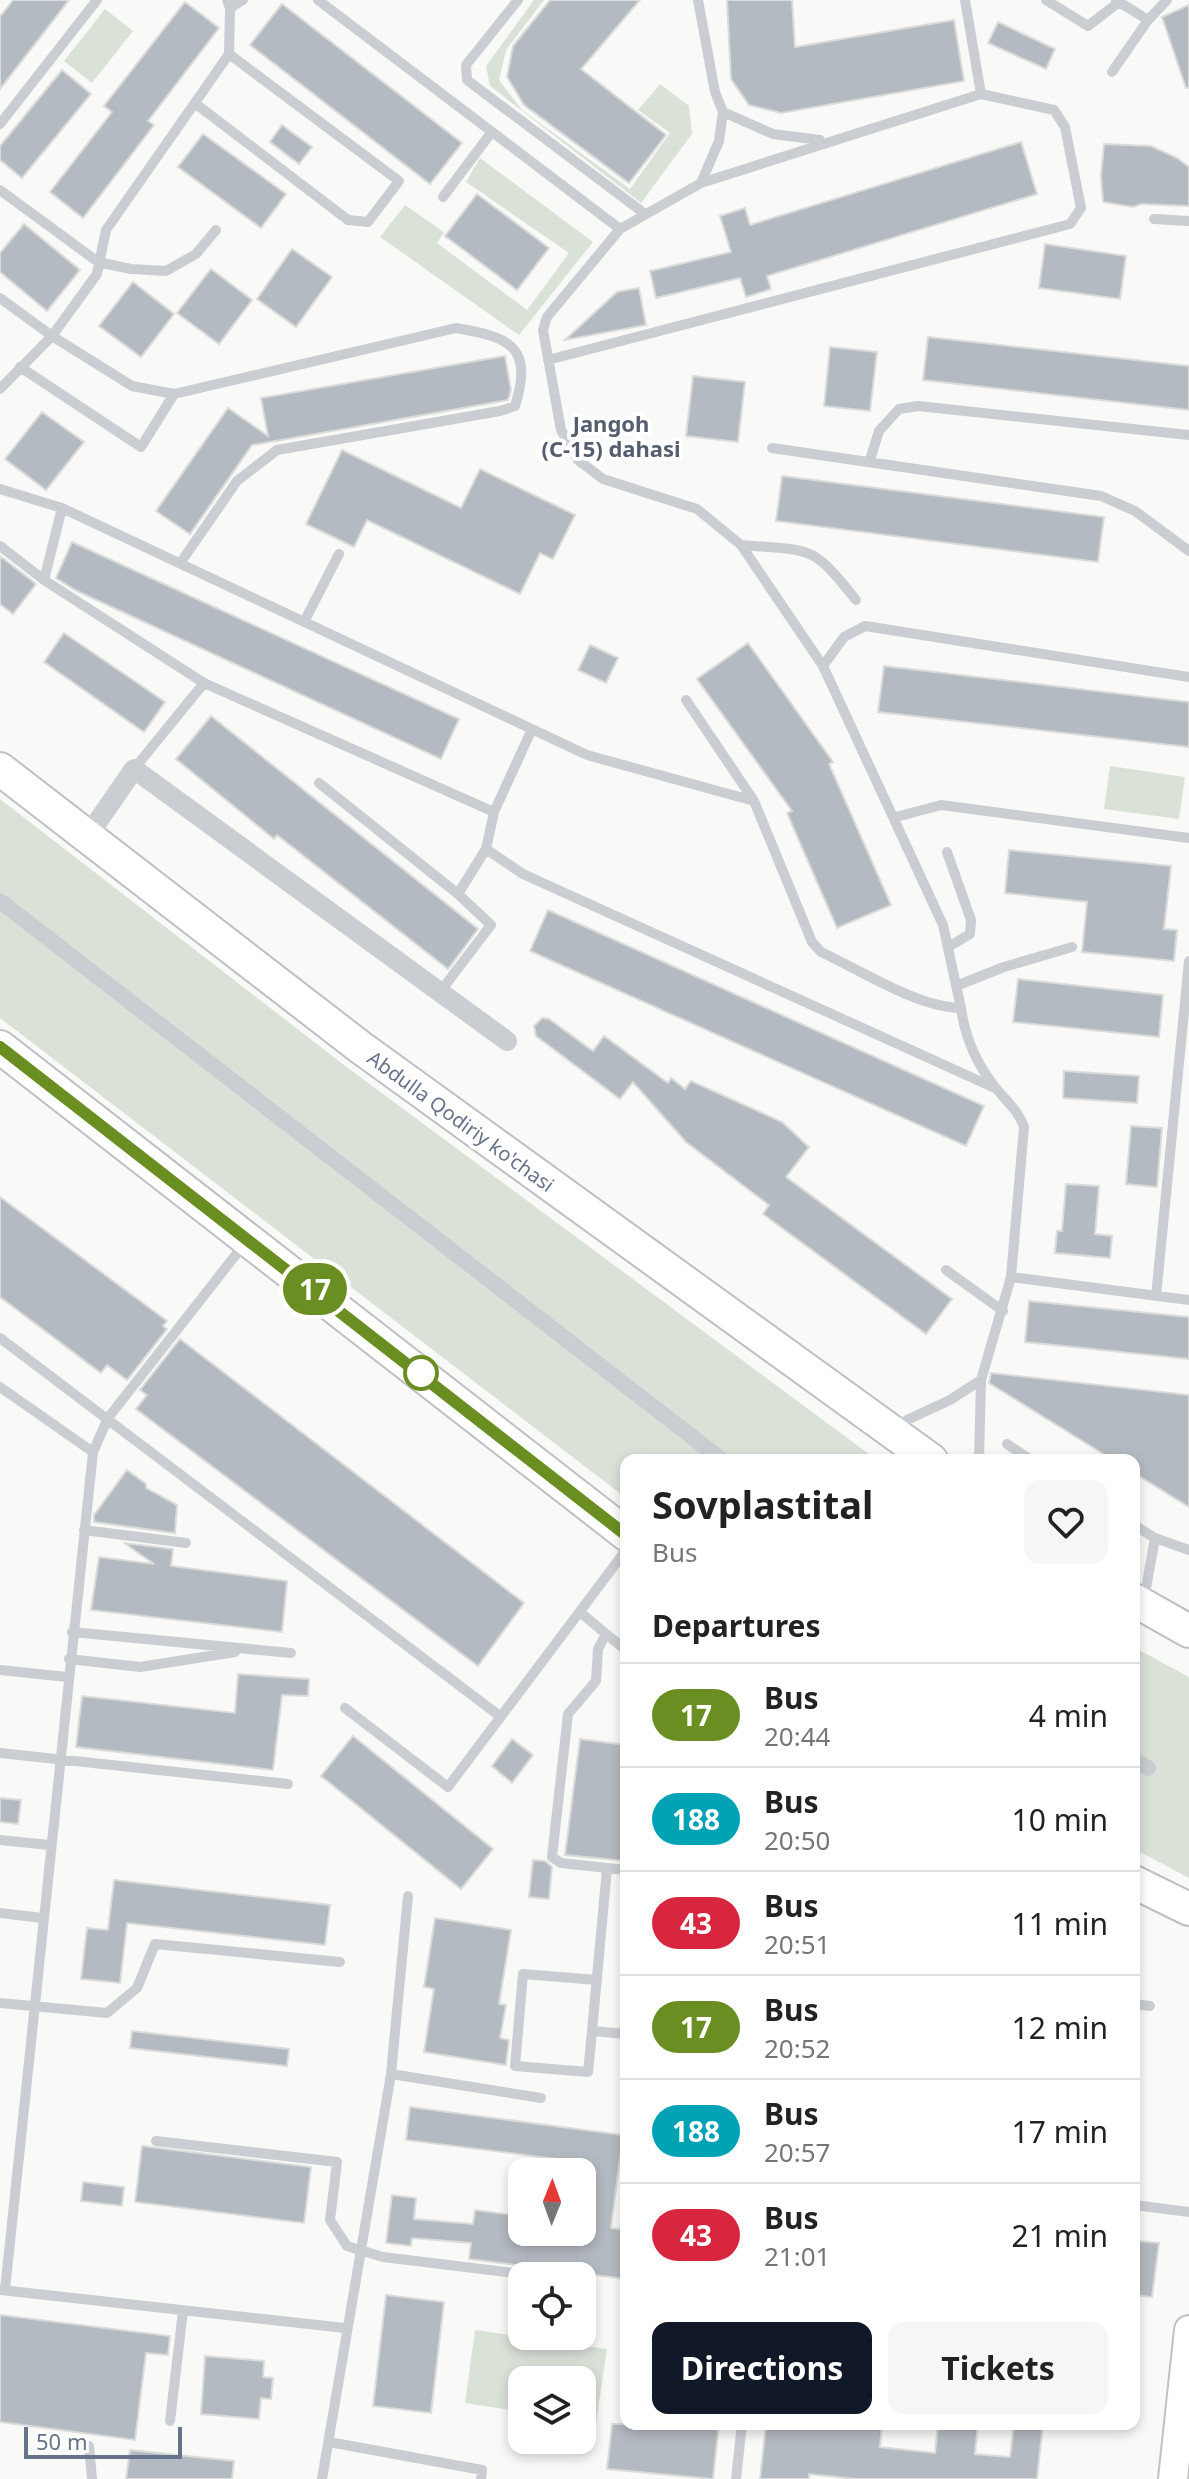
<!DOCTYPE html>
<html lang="en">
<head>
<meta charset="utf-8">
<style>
  body { margin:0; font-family:"Noto Sans",sans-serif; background:#f6f6f6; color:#222; height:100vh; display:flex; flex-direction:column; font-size:30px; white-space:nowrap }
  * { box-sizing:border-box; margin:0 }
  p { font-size:26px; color:#767676 }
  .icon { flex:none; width:44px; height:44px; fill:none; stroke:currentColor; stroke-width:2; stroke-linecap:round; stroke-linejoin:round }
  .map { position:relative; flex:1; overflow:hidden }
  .details { position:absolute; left:620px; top:1454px; width:520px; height:976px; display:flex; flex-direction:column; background:#fff; border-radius:16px; box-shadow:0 4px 12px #0003 }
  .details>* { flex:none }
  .badge { padding:0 16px; border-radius:26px; font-size:28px; line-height:52px }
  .needle { width:52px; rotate:1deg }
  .controls { position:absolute; left:508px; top:2158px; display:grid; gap:16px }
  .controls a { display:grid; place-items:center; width:88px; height:88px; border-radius:16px; background:#fff; box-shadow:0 4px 12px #0003; font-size:40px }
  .scale { position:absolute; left:24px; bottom:20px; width:158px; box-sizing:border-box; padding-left:8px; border:4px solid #67738a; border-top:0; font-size:22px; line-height:28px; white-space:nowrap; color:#67738a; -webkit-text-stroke:6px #fff; paint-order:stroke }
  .map>.badge { position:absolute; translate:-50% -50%; box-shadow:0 0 0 4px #fff }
  h2 { padding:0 32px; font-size:30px; line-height:72px }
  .round { display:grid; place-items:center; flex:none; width:84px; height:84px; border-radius:16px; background:#f6f6f6 }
  .head { display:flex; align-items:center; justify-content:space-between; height:136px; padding:0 32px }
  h1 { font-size:38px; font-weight:700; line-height:60px }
  .button { display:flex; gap:16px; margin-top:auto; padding:16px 32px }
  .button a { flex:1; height:92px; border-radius:16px; background:#111827; color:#fff; font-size:32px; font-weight:700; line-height:92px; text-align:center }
  .button a+a { background:#f6f6f6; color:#222 }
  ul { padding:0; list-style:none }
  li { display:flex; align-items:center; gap:24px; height:104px; padding:0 32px; border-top:2px solid #e0e0e0 }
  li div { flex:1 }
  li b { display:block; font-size:30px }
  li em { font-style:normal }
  li .badge { min-width:88px; font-weight:700; text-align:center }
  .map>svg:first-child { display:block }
  .green { fill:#dae2d8 }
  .building { fill:#b4bac1; stroke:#dbdcd9; stroke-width:2 }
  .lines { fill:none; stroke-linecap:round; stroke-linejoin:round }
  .secondary-casing { stroke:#bec1c7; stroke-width:32 }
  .primary-casing { stroke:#bdbfc4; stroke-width:36 }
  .service { stroke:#cacdd1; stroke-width:10 }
  .pedestrian { stroke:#cacdd1; stroke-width:16 }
  .minor { stroke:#cacdd1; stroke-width:20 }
  .secondary { stroke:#fff; stroke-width:28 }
  .primary { stroke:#fff; stroke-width:32 }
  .line-casing { stroke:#fff; stroke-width:18 }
  .line { stroke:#6b8e23; stroke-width:12 }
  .stop-dot { fill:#fff; stroke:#6b8e23; stroke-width:4 }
  .labels { text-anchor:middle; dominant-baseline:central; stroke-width:8; stroke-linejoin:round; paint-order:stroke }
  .street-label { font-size:20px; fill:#67738a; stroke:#fff }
  .neighbourhood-label { font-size:22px; font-weight:bold; fill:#555e6f; stroke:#fff }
</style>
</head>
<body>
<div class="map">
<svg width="1189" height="2479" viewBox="0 0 1189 2479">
  <rect width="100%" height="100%" fill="#f9faf7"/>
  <!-- green -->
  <path class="green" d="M534,0H544L506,50L499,80L522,110L630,189L670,133L638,110L660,84L689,106L692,134L641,203L490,86L486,66Z
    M105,9L133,31L92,83L64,61Z
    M480,158L593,242L519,335L380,237L405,205L444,232L437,243L527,310L569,253L466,182Z
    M1110,766L1185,777L1179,819L1104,809Z
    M0,799L344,1065L877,1460H626V1498L0,1018Z
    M1134,1647L1189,1677V1878L1134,1849Z
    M475,2330L607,2349L596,2423L582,2421V2380H522V2412L465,2403Z"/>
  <!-- building -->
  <path class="building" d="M13,0H69L0,89V17Z
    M550,0H640L581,69L666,135L629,183L524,105L507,77L513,46Z
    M727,0H792L795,47L954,20L964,81L781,113L749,105L731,79Z
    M185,2L219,28L148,121L154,125L83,218L50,192L112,112L104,106Z
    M282,4L462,143L430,184L250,45Z
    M1189,5V88H1186L1162,17Z
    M998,22L1055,49L1046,69L988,43Z
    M62,70L91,94L22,178L0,160V146Z
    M282,125L312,147L299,164L270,142Z
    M203,134L286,194L261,228L178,167Z
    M1021,142L1037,194L767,276L771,289L746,297L740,278L656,298L650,271L731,252L720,216L745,208L750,225Z
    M1104,144L1151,146L1177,158L1189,167V206L1141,204L1133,207L1103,202L1101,176Z
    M477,194L549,248L517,290L445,236Z
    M24,224L80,270L47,311L0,272V253Z
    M1045,244L1126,256L1120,299L1039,288Z
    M292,249L332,277L296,327L257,299Z
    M211,269L252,300L219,344L177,313Z
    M133,282L174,314L141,357L99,326Z
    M639,288L646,325L565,340L617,292Z
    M928,337L1189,366V410L923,380Z
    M830,347L877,352L870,411L824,406Z
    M505,356L511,390L508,400L252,445L190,534L156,511L228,408L268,436L261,398Z
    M693,376L745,382L738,442L686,436Z
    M42,412L84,442L46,490L5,459Z
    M342,450L461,508L480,469L575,515L553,559L540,553L520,594L367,520L354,547L306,524Z
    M782,476L1104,517L1098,562L776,521Z
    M72,542L459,719L441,759L75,590L56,578Z
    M0,556L36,584L13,614L0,604Z
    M64,633L165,702L144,732L44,662Z
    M748,643L833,762L829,764L891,905L837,928L787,813L792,811L697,679Z
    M590,645L618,658L606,683L578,670Z
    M884,666L1189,702V747L878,712Z
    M211,716L478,929L448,969L277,835L274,839L176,759Z
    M1009,850L1171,866L1164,929L1177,930L1174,961L1082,952L1087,902L1005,893Z
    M548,910L984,1106L966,1146L530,951Z
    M1018,979L1163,995L1159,1037L1013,1022Z
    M542,1018L549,1019L593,1051L604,1036L668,1083L671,1078L685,1089L691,1081L782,1122L809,1147L786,1177L952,1299L926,1334L763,1214L769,1205L686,1142L633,1082L620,1099L536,1036L534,1026Z
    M1064,1071L1139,1076L1137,1103L1063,1098Z
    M1131,1126L1162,1128L1157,1187L1126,1184Z
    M1066,1184L1099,1186L1095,1234L1112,1236L1110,1258L1055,1253L1057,1231H1062Z
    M0,1197L167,1321L163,1326L167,1329L127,1380L107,1365L101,1373L0,1297Z
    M1029,1301L1189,1317V1359L1025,1342Z
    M180,1339L524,1603L478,1666L136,1409L147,1395L140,1390Z
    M991,1373L1189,1395V1507L1134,1473V1460H1113L989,1383Z
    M127,1470L146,1484V1488L177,1505L175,1533L94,1522V1515Z
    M124,1543L173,1549L171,1566L287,1581L282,1632L91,1610L99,1557L154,1564Z
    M238,1674L309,1679L308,1696L282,1695L273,1770L76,1747L82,1696L235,1713Z
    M353,1736L493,1849L461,1889L321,1776Z
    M512,1739L533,1755L512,1783L492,1766Z
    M580,1739L626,1745V1861L565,1855Z
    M0,1798L21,1800L18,1824L0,1822Z
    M533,1860L545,1861L552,1867L549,1899L529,1897Z
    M114,1880L330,1905L325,1945L127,1923L120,1983L81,1979L87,1928L108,1930Z
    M435,1918L511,1930L499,2004L506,2005L500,2038L509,2040L506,2065L424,2052L434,1989L424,1987Z
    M132,2031L289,2049L287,2066L130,2048Z
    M410,2107L623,2135L611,2228L626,2230V2279L469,2259L471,2243L412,2238L411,2246L386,2243L392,2195L416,2198L414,2219L473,2224L475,2210L522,2216V2232H582V2172H573L574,2161L406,2140Z
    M142,2146L311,2167L304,2223L135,2202Z
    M83,2182L124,2187L122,2206L81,2201Z
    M1138,2241L1159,2243L1152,2297L1134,2295Z
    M386,2295L444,2302L431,2413L373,2406Z
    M0,2315L170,2336L168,2355L146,2353L135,2440L0,2422Z
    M205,2356L264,2361L263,2377L273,2378L271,2399L261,2398L259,2419L201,2414Z
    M612,2424H719L713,2479L607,2469Z
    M766,2424H882L880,2447L935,2453L938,2424H978L975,2454L1010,2457L1014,2424H1043L1037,2479H856L809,2474V2479H760Z
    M130,2450L234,2461L232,2479H126Z"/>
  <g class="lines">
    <defs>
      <path id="secondary" d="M1173,2479L1189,2330"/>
      <path id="primary" d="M0,769L360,1047L931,1460
        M0,1047L626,1534
        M1134,1600L1189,1631
        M1134,1882L1189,1909"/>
    </defs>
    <!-- secondary casing -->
    <use href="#secondary" class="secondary-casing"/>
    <!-- primary casing -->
    <use href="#primary" class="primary-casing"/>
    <!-- service -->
    <path class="service" d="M227,0L230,8L243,0
      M318,0L620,229
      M518,0L466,65L467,80L645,214
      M698,0L715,92L723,112L719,141L701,183
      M965,0L981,94
      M1046,0L1088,26L1119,2
      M1116,0L1148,20
      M1112,72L1148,20L1167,0
      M196,104L348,220L368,222L399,181L229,54
      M723,112L773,134L820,140
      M0,124L97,0
      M0,190L98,262L131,269L166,271L196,254L216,230
      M443,197L491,133
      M1154,219L1189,221
      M0,298L52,336L0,389
      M548,360L1070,224L1081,208L1065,127L1054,110L981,94L701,183L620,229L547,317L543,330L561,430L578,460L603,479L697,509L741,545L823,666L943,925L961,1008C917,1007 862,971 821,952L812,942L754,801L686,700
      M20,367L141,447L174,394
      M772,448L1101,496L1135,511L1189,551
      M870,460L879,431L899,409L918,406L1189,435
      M0,489L62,508L587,755L754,801
      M741,545C811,551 811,543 856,600
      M0,546L44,580L204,683L494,812
      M181,562L237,481L277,450L500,411L515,406C534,346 509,337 456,328L174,394L132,386L52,336L97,274L106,230L229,54L230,8
      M44,580L62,508
      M305,620L339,554
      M823,666L844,637L865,626L1189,677
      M134,769L204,683
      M319,783L458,894L491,925L440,992
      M896,817L941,805L1189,838
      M486,849L523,874L997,1089
      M947,852L971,920L970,934L950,946
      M458,894L486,849L494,812L532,729
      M956,986L1004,967L1072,947
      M961,1008C965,1038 976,1063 995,1087C1006,1101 1018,1110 1024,1127L1011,1277L981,1380L979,1460
      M946,1270L1003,1311
      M1011,1277L1189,1300
      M1156,1296L1189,961
      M0,1338L501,1717
      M0,1387L93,1452
      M894,1426L950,1400L981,1380
      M1007,1444L1031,1460
      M1134,1525L1155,1538L1189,1550
      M84,1530L186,1543
      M1144,1600L1155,1538
      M580,1612L606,1634L598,1649L596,1681L568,1714L552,1857L561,1863L626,1870
      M72,1632L291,1653
      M606,1634L626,1650
      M69,1659L140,1667L235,1652
      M0,1670L67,1677
      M345,1708L448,1787L626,1550
      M0,1753L288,1784
      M0,1840L49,1845
      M607,1869L592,2031L626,2034
      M0,1913L42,1918
      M0,2003L107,2013L137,1988L155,1944L340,1962
      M1134,2004L1150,2006
      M592,2031L588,2072L515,2066L523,1974L597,1980
      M391,2074L541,2098
      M156,2141L337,2162L330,2220L347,2246L383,2257L539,2276
      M1134,2205L1189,2212
      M582,2281L586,2282
      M1,2290L345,2328
      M5,2290L93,1452L108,1418L245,1243
      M170,2421L183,2311
      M329,2442L482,2470L481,2479
      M89,2446L92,2479
      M322,2479L391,2074L408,1896
      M736,2479L742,2424"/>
    <!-- pedestrian -->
    <path class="pedestrian" d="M0,901L722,1460
      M1134,1760L1148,1768"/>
    <!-- minor -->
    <path class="minor" d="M87,837L134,769L507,1041"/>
    <!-- secondary -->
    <use href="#secondary" class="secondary"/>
    <!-- primary -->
    <use href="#primary" class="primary"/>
  </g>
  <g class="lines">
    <defs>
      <path id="line" d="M0,1047L626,1535"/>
    </defs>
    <!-- line casing -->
    <use href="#line" class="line-casing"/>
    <!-- line -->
    <use href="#line" class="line"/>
  </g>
  <!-- markers -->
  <circle class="stop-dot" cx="421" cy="1373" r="16"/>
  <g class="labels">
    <!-- street labels -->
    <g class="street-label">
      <text transform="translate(461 1121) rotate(36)">Abdulla Qodiriy ko'chasi</text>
    </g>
    <!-- neighbourhood labels -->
    <g class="neighbourhood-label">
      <text x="611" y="423">Jangoh<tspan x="611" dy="25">(C-15) dahasi</tspan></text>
    </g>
  </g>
</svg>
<div class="controls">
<a><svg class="needle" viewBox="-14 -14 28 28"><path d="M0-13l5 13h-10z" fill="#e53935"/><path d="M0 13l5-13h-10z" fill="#767676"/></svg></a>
<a><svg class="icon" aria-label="locate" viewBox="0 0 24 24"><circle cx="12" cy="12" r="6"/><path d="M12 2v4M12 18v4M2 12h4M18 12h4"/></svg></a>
<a><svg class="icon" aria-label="layers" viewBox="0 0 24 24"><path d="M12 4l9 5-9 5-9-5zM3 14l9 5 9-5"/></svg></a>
</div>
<div class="scale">50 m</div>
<b class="badge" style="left:315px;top:1289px;background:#6b8e23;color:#fff">17</b>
<section class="details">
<div class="head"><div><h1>Sovplastital</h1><p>Bus</p></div><a class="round"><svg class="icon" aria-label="heart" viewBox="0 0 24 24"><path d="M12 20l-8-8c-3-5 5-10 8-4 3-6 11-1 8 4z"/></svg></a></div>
<h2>Departures</h2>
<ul>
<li><span class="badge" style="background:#6b8e23;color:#fff">17</span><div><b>Bus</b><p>20:44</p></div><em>4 min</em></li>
<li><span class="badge" style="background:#00a3b4;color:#fff">188</span><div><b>Bus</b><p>20:50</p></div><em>10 min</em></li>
<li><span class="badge" style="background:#d7263d;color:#fff">43</span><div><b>Bus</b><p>20:51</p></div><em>11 min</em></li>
<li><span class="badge" style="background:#6b8e23;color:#fff">17</span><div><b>Bus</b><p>20:52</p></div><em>12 min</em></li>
<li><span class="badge" style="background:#00a3b4;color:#fff">188</span><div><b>Bus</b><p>20:57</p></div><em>17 min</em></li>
<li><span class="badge" style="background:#d7263d;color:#fff">43</span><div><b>Bus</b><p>21:01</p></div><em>21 min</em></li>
</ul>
<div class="button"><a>Directions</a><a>Tickets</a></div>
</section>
</div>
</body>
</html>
